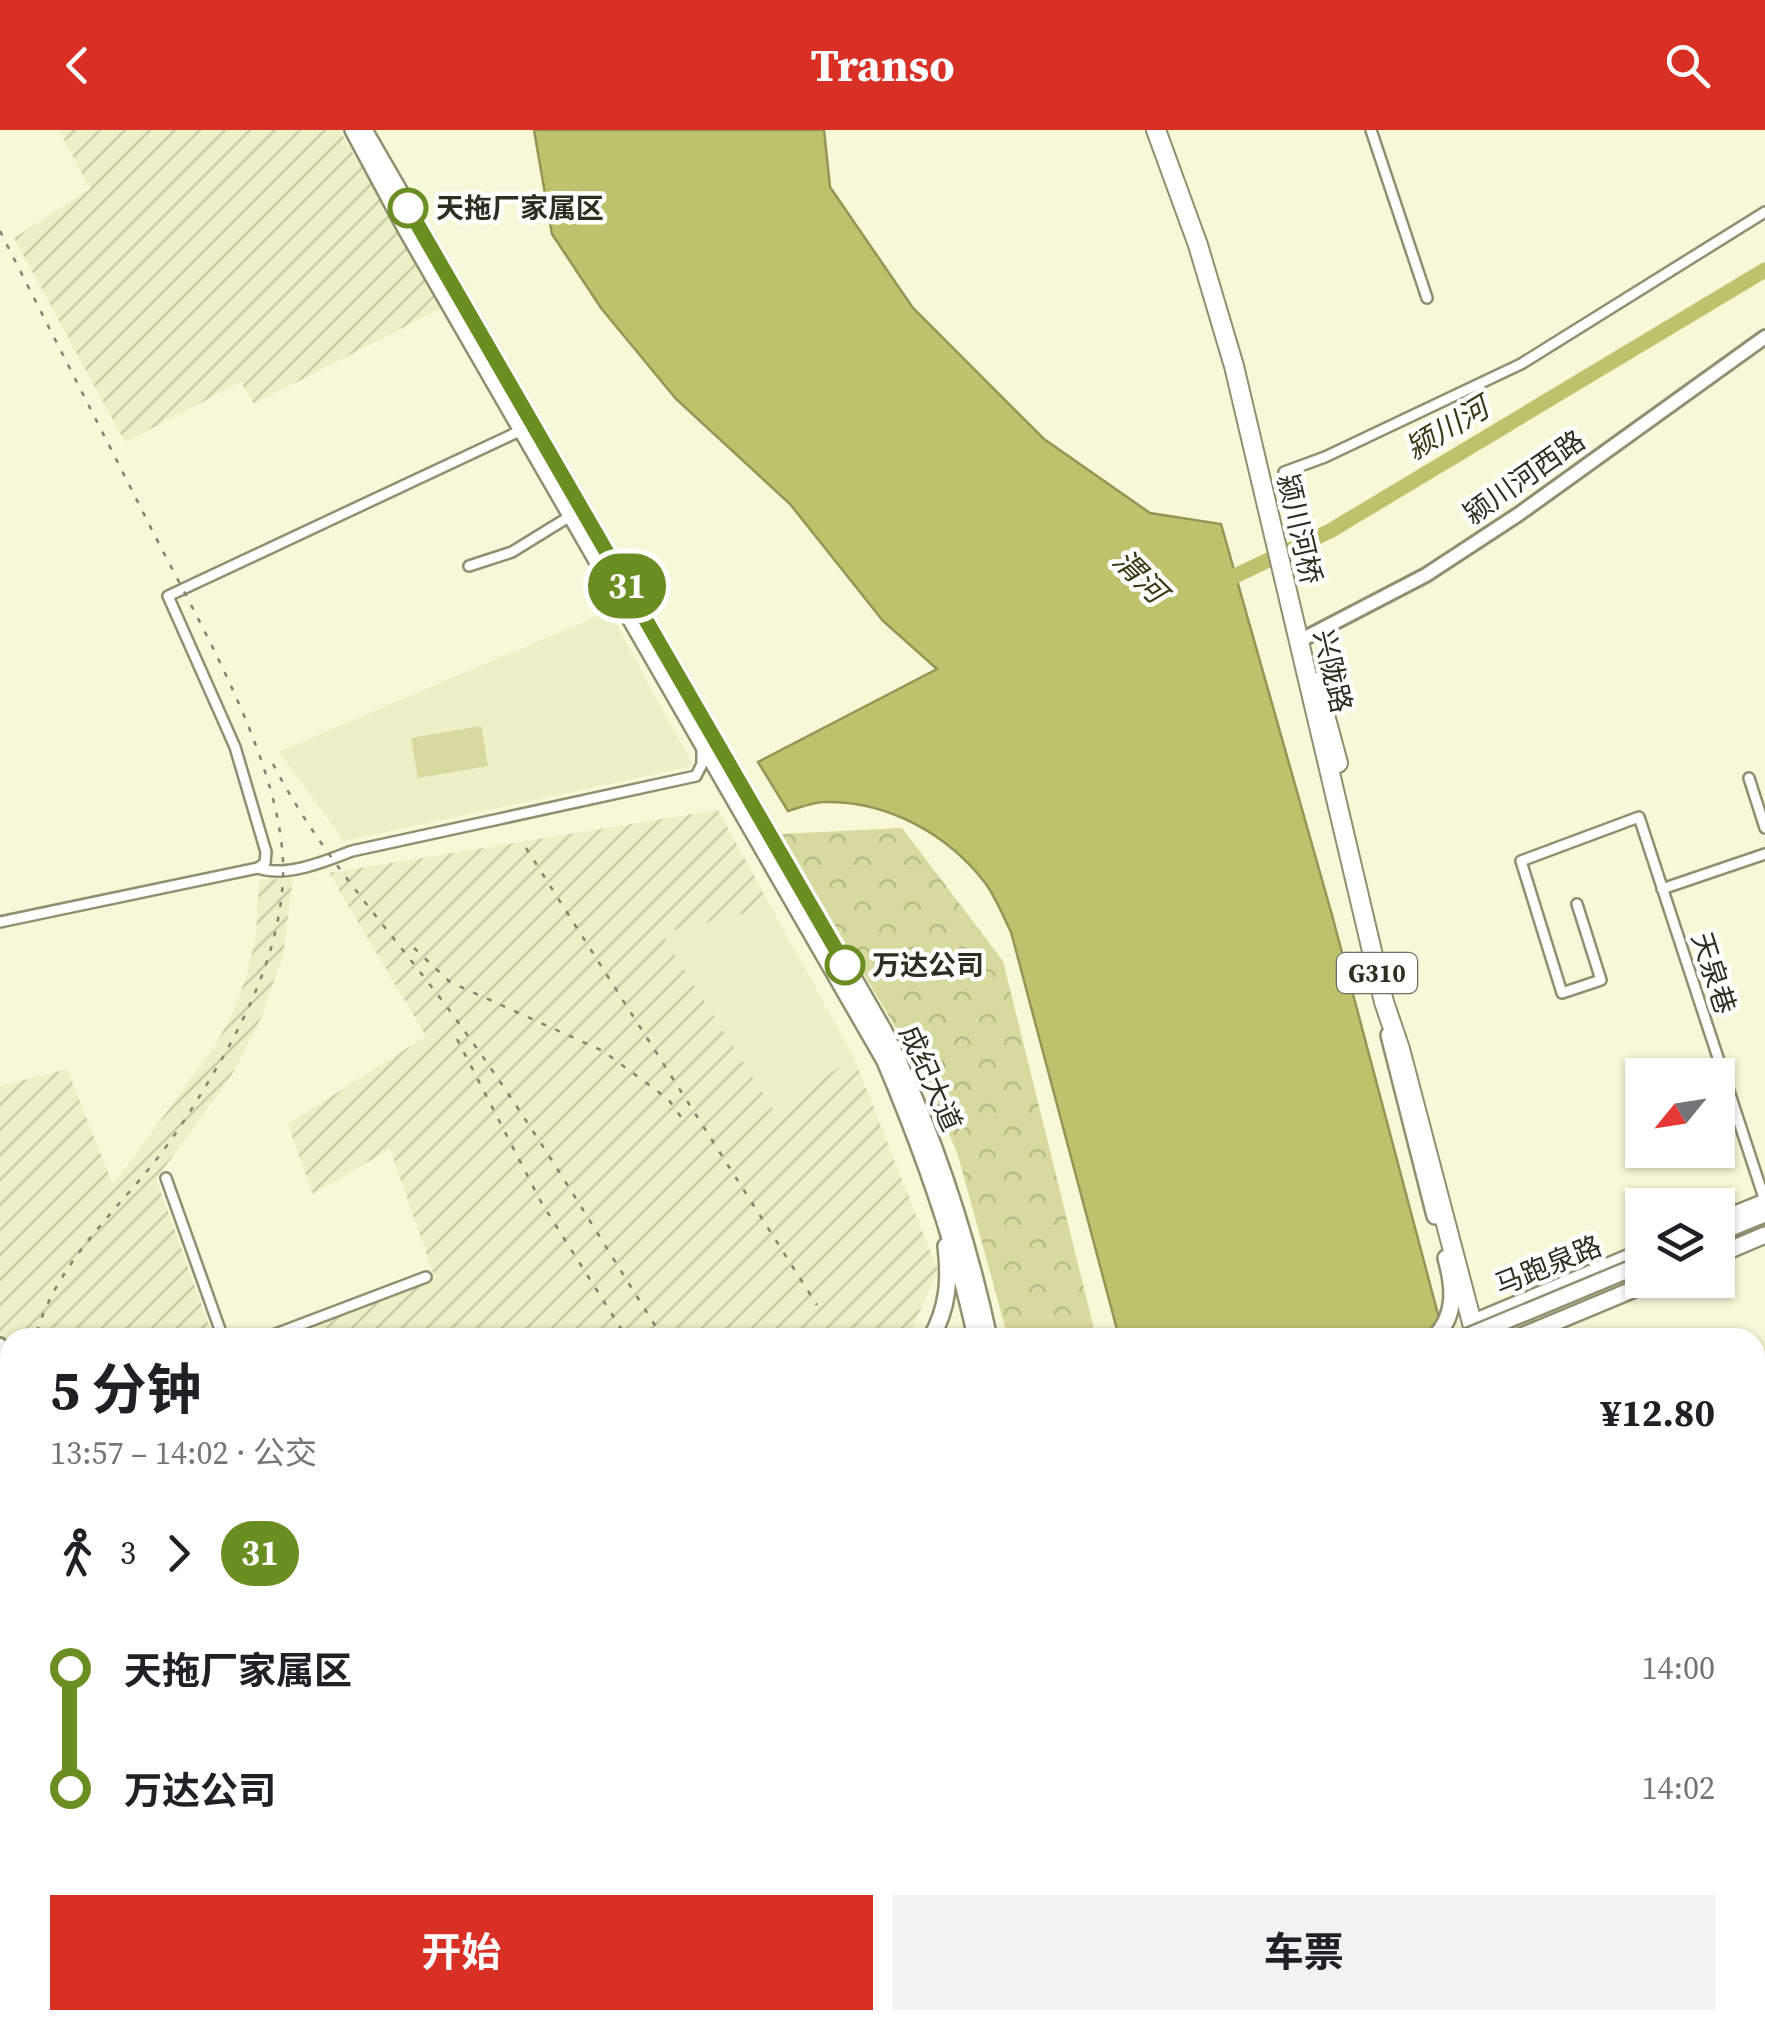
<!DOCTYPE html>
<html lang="zh">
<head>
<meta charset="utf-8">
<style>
  body { margin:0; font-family:"Source Serif 4","Noto Sans SC",serif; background:#f2f2f2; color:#202124; height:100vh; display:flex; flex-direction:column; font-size:38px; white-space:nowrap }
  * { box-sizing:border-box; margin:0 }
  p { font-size:32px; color:#757577 }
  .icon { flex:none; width:55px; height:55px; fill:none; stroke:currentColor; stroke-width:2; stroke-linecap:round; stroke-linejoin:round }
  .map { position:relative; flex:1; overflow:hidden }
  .side { position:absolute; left:0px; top:1198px; width:1765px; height:702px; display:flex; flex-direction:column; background:#fff; border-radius:30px 30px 0 0; box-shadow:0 2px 8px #0004 }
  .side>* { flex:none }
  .badge { padding:0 20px; border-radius:32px; font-size:35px; line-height:65px }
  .needle { width:65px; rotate:240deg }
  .tools { position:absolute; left:1625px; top:928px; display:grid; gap:20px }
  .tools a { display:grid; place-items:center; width:110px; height:110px; border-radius:0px; background:#fff; box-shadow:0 2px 8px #0004; font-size:50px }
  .map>.badge { position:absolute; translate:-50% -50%; box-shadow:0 0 0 5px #fff }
  .legs { display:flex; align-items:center; gap:15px; height:110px; padding:0 50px; font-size:32px }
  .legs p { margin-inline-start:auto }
  .overview { display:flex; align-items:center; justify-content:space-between; height:170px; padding:0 50px }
  h1 { font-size:55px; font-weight:700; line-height:75px }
  .primary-button { display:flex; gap:20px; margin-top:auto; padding:20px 50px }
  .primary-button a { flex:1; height:115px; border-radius:0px; background:#d93025; color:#fff; font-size:40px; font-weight:700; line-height:115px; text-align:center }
  .primary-button a+a { background:#f2f2f2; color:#202124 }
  ul { padding:0 50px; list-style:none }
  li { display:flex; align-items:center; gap:35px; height:120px; font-size:38px }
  li i { display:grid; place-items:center; width:15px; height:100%; margin:0 12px; background:currentColor }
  li i::after { content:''; width:25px; height:25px; margin:-12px; border:8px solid; border-radius:50%; background:#fff }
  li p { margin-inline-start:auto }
  li:first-child i { background:linear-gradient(#0000 50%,currentColor 0) }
  li:last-child i { background:linear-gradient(currentColor 50%,#0000 0) }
  header { display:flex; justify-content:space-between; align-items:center; height:130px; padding:0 50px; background:#d93025; color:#fff; font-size:45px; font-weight:700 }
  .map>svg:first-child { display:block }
  .built { fill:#edefc6 }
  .industrial { fill:url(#industrial-furrows) }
  .green { fill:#d7d99f }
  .park { fill:url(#park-crowns) }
  .water { fill:#bfc26c; stroke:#949656; stroke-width:2.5 }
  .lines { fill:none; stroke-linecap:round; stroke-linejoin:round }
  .stream { stroke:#949656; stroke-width:2.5 }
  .river { stroke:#bfc26c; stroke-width:15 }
  .street-casing { stroke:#8f9071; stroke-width:14 }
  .secondary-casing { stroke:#8f9071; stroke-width:18 }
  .primary-casing { stroke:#8f9071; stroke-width:20 }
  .highway-casing { stroke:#8f9071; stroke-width:22 }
  .street { stroke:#fff; stroke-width:9 }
  .secondary { stroke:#fff; stroke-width:12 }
  .primary { stroke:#fff; stroke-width:15 }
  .highway { stroke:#fff; stroke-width:18 }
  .rail { stroke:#83846f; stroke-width:2.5; stroke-dasharray:5 10; stroke-linecap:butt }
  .primary-bridge-casing { stroke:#8f9071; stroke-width:20; stroke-linecap:butt }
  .primary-bridge { stroke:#fff; stroke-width:15 }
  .line-1-casing { stroke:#fff; stroke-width:22 }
  .line-1 { stroke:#6b8e23; stroke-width:15 }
  .stop-1-dot { fill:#fff; stroke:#6b8e23; stroke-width:5 }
  .labels { text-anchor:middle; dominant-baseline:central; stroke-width:9; stroke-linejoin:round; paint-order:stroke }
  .shield { fill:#fff; stroke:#6d6d64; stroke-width:2.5 }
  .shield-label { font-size:25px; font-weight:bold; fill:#2e2f22 }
  .stop-label { font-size:28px; font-weight:bold; fill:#2e2f22; stroke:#fff; text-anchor:start }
  .street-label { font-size:28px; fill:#2e2f22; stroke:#fff }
  .water-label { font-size:30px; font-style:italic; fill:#393915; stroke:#fff }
</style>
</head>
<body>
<header><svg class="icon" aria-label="back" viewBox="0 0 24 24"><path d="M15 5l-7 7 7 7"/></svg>Transo<svg class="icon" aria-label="search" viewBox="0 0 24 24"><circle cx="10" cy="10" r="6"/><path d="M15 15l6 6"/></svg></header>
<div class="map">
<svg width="1765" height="1899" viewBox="0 0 1765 1899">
  <defs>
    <pattern id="industrial-furrows" width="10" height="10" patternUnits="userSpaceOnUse" patternTransform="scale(2.5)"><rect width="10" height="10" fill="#edefc6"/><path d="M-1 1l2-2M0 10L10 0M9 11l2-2" fill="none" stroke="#cccdaa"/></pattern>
    <pattern id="park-crowns" width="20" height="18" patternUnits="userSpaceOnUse" patternTransform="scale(2.5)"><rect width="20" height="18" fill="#d7d99f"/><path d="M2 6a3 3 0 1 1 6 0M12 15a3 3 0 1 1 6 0" fill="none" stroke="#b9bb89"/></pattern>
  </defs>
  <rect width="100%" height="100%" fill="#f6f8d7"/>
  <!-- built -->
  <path class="built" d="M609,481L693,636L344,711L279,622Z
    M771,777L854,928L773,980L660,803Z"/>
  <!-- industrial -->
  <path class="industrial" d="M59,0H339L445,176L254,274L241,252L125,312L14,108L90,59Z
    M718,680L771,777L661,803L773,979L854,928L938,1141L908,1207H282L435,1148L390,1019L313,1064L288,994L426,906L329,743Z
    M293,748L283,825L261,888L231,946L156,1049L213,1207L10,1208V1439L0,1412V956L67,939L113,1055L215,916L233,882L247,845L256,804L259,750Z
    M201,1890H879L861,1899H190L189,1896Z"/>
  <!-- green -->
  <path class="green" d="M481,596L488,636L418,648L411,608Z"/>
  <!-- park -->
  <path class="park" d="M902,698L1003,831L1096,1207H1008L957,1022L935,973L906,915L781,704Z
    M1133,1890H1233L1234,1899H1134Z"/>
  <!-- water -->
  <path class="water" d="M534,0H824L830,57L913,178L1044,309L1150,383L1221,394L1332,785L1444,1207H1119L1011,802C1003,786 996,768 986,754C948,704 888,671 825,672C813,672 799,678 788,681L758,632L937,539L883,491L790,374L676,269L601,178L552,104Z
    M1255,1890H1652L1653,1899H1256Z"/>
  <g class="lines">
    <!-- stream -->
    <path class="stream" d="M988,1899L1006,1890"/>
    <!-- river -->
    <path class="river" d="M1220,453L1330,401L1765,140"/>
    <defs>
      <path id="street" d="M1371,0L1427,168
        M1284,342L1325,327L1521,234L1765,82
        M469,436L512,422L572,385
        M1749,648L1765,698
        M258,738C286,748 326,731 352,721L696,646L702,634V620
        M1662,759L1765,724
        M1577,774L1601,850L1562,863L1521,731L1639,687L1765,1071
        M0,792L258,738L265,733L266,722L235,617L168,466L522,300
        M166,1048L223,1208
        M265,1208L426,1147
        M1755,1373L1765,1369
        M1755,1637L1765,1634
        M1755,1842L1765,1839"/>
      <path id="secondary" d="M1301,510L1426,445L1519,384L1765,207
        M0,1215L10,1263
        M0,1318L10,1284
        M0,1433L9,1455
        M0,1450L10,1477
        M179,1890L183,1899
        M898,1899L917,1890
        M1046,1899L1065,1890"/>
      <path id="primary" d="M353,0L406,99L885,931C923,1021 956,1112 976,1208
        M364,0L884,901C932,999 966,1101 989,1208
        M1389,905L1435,1086
        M1718,1091L1765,1072
        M1718,1103L1765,1084
        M1718,1125L1765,1105
        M1472,1193L1642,1122
        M931,1208C948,1178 950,1150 946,1116
        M1434,1208C1457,1185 1454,1157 1446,1128
        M1517,1208L1656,1150
        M1138,1890L1140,1899"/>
      <path id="highway" d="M1156,0L1198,115L1234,236L1384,872L1400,919L1476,1208
        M1316,552L1338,633
        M1688,1890L1689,1899"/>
    </defs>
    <!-- street casing -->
    <use href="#street" class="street-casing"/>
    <!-- secondary casing -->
    <use href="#secondary" class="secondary-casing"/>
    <!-- primary casing -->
    <use href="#primary" class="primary-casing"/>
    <!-- highway casing -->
    <use href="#highway" class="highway-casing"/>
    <!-- street -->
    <use href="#street" class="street"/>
    <!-- secondary -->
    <use href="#secondary" class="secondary"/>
    <!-- primary -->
    <use href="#primary" class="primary"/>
    <!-- highway -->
    <use href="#highway" class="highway"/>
    <!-- rail -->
    <path class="rail" d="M0,101C50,200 101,299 151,398C199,493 288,642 283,749C280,812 254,872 223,927C202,963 175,1008 148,1040C104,1093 54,1140 35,1208
      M273,634C324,733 404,815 468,906C538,1003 599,1107 663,1208
      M526,718L817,1175
      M414,818L450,852L603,921L668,969L684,991
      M457,909L541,1072L627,1208
      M10,1355L6,1403L10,1464
      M0,1497L10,1528
      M0,1543L10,1569
      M0,1575L10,1597
      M120,1890L123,1899
      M143,1890L146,1899"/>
    <defs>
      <path id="primary-bridge" d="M1464,1208L1642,1134"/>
    </defs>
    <!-- primary-bridge casing -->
    <use href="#primary-bridge" class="primary-bridge-casing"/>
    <!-- primary-bridge -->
    <use href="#primary-bridge" class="primary-bridge"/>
  </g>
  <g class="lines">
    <defs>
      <path id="line-1" d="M408,78L845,835"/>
    </defs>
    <!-- line-1 casing -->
    <use href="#line-1" class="line-1-casing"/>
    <!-- line-1 -->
    <use href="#line-1" class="line-1"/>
  </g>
  <!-- markers -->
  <g class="stop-1-dot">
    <circle cx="408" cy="78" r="18"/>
    <circle cx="845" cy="835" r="18"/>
  </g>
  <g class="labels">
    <!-- shield labels -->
    <rect class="shield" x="1337" y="823" width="80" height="40" rx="8"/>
    <g class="shield-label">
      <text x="1377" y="843">G310</text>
    </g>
    <!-- stop labels -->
    <g class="stop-label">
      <text x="436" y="78">天拖厂家属区</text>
      <text x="872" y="835">万达公司</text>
    </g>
    <!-- street labels -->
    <g class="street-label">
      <text transform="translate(1524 347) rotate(-35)">颍川河西路</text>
      <text transform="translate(1300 399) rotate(77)">颍川河桥</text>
      <text transform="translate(1333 541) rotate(77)">兴陇路</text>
      <text transform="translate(1714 843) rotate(72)">天泉巷</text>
      <text transform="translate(931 948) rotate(66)">成纪大道</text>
      <text transform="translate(1548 1135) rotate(-22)">马跑泉路</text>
    </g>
    <!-- water labels -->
    <g class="water-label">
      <text transform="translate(1447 298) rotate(-31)">颍川河</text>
      <text transform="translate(1140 446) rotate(45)">渭河</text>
    </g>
  </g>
</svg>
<div class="tools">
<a><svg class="needle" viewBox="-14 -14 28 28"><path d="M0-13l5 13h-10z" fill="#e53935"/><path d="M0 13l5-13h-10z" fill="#757577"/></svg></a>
<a><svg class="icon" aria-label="layers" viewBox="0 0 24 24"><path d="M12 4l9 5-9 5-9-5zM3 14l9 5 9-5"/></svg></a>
</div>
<b class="badge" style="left:627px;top:456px;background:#6b8e23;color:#fff">31</b>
<section class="side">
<div class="overview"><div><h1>5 分钟</h1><p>13:57 – 14:02 · 公交</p></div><b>¥12.80</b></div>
<div class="legs"><svg class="icon" aria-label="walk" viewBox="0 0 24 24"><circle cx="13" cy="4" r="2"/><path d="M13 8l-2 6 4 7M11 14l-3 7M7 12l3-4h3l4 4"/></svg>3<svg class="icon" aria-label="forward" viewBox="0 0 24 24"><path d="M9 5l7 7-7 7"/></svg><b class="badge" style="background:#6b8e23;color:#fff">31</b></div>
<ul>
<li><i style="color:#6b8e23"></i><b>天拖厂家属区</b><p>14:00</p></li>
<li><i style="color:#6b8e23"></i><b>万达公司</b><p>14:02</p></li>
</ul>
<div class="primary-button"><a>开始</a><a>车票</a></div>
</section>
</div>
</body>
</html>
